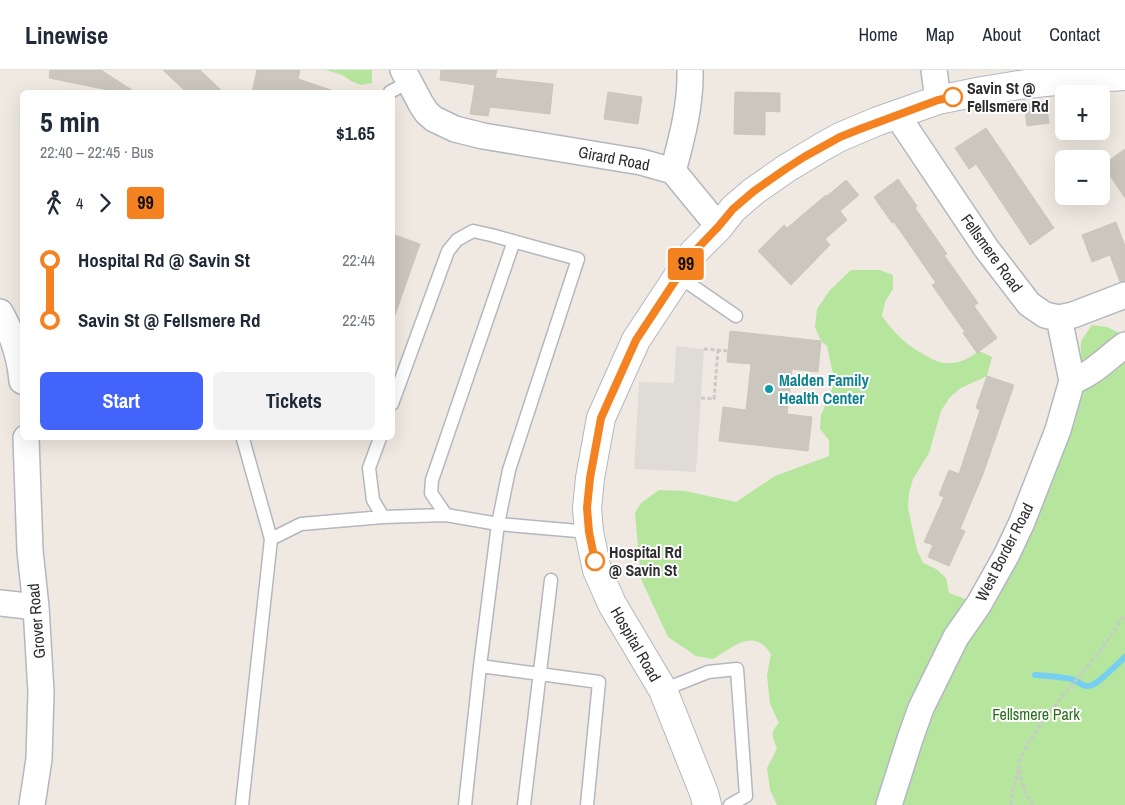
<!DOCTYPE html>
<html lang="en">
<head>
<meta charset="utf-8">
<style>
  body { margin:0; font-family:"Archivo Narrow",sans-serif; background:#f2f2f3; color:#1f2937; height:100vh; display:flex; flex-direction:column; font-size:19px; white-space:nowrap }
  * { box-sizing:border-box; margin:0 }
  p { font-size:16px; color:#747a83 }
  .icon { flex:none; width:28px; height:28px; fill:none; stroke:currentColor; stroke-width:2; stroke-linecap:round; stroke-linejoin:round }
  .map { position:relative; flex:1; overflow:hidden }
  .drawer { position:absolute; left:20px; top:20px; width:375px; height:350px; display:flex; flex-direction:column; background:#fff; border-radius:8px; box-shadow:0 5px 20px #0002 }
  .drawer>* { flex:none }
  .badge { padding:0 10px; border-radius:4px; font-size:18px; line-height:32px }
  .fabs { position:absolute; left:1055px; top:15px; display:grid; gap:10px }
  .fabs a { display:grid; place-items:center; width:55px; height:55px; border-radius:8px; background:#fff; box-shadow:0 5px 20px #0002; font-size:25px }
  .map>.badge { position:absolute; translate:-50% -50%; box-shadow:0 0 0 2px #fff }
  .legs { display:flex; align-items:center; gap:8px; height:55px; padding:0 20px; font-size:16px }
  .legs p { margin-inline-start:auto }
  .head { display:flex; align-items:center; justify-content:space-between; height:85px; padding:0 20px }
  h1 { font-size:28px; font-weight:800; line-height:38px }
  .action { display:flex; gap:10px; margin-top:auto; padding:10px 20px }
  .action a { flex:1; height:58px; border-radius:8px; background:#4264fb; color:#fff; font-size:20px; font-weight:800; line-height:58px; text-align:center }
  .action a+a { background:#f2f2f3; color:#1f2937 }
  ul { padding:0 20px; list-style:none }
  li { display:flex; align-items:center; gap:18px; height:60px; font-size:19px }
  li i { display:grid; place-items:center; width:8px; height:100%; margin:0 6px; background:currentColor }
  li i::after { content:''; width:12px; height:12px; margin:-6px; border:4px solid; border-radius:50%; background:#fff }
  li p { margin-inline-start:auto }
  li:first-child i { background:linear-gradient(#0000 50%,currentColor 0) }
  li:last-child i { background:linear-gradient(currentColor 50%,#0000 0) }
  header { display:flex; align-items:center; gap:30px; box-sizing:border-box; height:70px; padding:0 25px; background:#fff; border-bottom:1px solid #e0e1e3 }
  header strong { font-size:24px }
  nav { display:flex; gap:28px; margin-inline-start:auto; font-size:18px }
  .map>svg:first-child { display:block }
  .green { fill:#b6e59e }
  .plaza { fill:#dfdcd8 }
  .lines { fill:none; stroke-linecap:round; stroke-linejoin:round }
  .stream { stroke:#75cff0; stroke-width:6 }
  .building { fill:#cbc7bf; stroke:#cbc5ba }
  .service-casing { stroke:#b4b7c1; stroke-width:15 }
  .minor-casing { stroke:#b4b7c1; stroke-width:28 }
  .tertiary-casing { stroke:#b4b7c1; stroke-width:30 }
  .path { stroke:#c9c9c9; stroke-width:3; stroke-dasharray:4 2.5; stroke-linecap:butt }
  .service { stroke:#fff; stroke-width:12 }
  .minor { stroke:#fff; stroke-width:25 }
  .tertiary { stroke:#fff; stroke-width:28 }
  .line-1-casing { stroke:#fff; stroke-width:11 }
  .line-1 { stroke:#f58220; stroke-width:8 }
  .stop-1-dot { fill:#fff; stroke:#f58220; stroke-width:2.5 }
  .culture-dot { fill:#0f9aa8; stroke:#fff; stroke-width:2 }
  .labels { text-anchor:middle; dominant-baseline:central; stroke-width:4; stroke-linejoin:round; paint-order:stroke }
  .stop-label { font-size:16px; font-weight:bold; fill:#2e2e2e; stroke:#fff; text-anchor:start }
  .street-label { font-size:16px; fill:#2e2e2e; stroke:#fff }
  .culture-label { font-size:16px; font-weight:bold; fill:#0d838f; stroke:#fff; text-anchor:start }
  .park-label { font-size:16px; fill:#2c6e1b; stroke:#fff }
</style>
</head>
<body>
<header>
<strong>Linewise</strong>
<nav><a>Home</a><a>Map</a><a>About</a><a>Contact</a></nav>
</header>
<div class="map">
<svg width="1125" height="735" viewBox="0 0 1125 735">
  <rect width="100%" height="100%" fill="#efe9e1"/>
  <!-- green -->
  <path class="green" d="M326,0H372V13L361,15L351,11L342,5Z
    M851,200H880L893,205V219L885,232L882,246C895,264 906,275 925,285C933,290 941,294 951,293C961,293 971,287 979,281L992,287L987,306L961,318L950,327L941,341L929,383L913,409L909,423L908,438L917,480L923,493L936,499L946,508L949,523L979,534L1011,505L1039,438L1080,308L1081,271L1092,255L1107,257L1119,263L1125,275V735H777L770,720L767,698L777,679C773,668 769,663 779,653L770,634L767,605L771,584C753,557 734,577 713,589L696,586L668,567L641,509L635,443L641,433L659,420L685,421L736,432L775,406L829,386V370L820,359L821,345L832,319L833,304L827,276L821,271L815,257L817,239L830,220Z"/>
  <!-- plaza -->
  <path class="plaza" d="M676,276L704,279L696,402L634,399L639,312L674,313Z"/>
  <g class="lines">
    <!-- stream -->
    <path class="stream" d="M1035,605C1040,605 1071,608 1074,610C1080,613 1084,618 1092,615C1099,613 1118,593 1125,587"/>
  </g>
  <!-- building -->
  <path class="building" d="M50,0H101L135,22H118L49,8Z
    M163,0H200L223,22H186Z
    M257,0H300L298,9L331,20L330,22H252Z
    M441,0H497L495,8L553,14L550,44L490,37L488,46L470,44L475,15L440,10Z
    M608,22L642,27L638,54L604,49Z
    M735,22L780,23V42L765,41V65L734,64Z
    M1046,31L1049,53L1027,56L1024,35Z
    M986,58L1054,158L1030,175L976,94L969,99L955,78Z
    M1125,79V128L1103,95Z
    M898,109L917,136L915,138L947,184L944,185L978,233L974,236L997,268L977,283L963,263L965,262L932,215L936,213L894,152L892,153L874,127Z
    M846,110L859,125L840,141L847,150L825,169L830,175L791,215L758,181L784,155L787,158L826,125L827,126Z
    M1116,152L1125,176V211L1120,212L1110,185L1092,192L1082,165Z
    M392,164L420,174L395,245H392Z
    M730,261L821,271L818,302L792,299L787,344L812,347L808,381L719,371L723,337L746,340L751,294L727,292Z
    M987,306L1014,315L983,404L960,459L965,461L949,496L928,487L933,475L924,472L944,427L939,425L949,400L959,404L980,340L976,338Z"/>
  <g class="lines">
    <defs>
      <path id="service" d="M390,22L409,12
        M678,206L736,246
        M392,334L448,181L457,170L473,161L491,165L578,189L509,400L498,454L480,596L599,612L587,735
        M380,368L369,398L373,430L383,447
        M243,369L271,469L301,454L383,447L446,445L498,454L589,462
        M446,445L431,423L432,410L514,171
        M663,620L708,602L737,599L746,726L730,735
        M242,735L271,469
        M465,735L480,596
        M524,735L551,510"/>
      <path id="minor" d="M403,0L421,34L427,43L434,49L455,59L483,66L641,92L673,101L719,157
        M934,0L938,30
        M897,45L986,178L1029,234L1045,245L1059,248L1073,245L1125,225
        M673,101C682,68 691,34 690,0
        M0,242C12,263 20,287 22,311
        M1072,311C1092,305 1108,287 1125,275
        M26,368L30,481L36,537L41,622L39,689L32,735
        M0,533L36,537
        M889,735L910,669L921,638L956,567L979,534L1007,484L1022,452L1058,360L1072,311L1059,248"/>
      <path id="tertiary" d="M707,735L704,723L663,620L612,534L597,500L589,462L587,438L590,408L601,348L636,270L694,182L719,157L733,139L754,121L787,98L822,77L840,67L878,51L938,30L982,21L1026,14L1066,10L1125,6"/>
    </defs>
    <!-- service casing -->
    <use href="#service" class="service-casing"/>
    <!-- minor casing -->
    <use href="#minor" class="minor-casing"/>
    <!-- tertiary casing -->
    <use href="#tertiary" class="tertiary-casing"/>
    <!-- path -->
    <path class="path" d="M704,279L728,281
      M701,328L714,329L718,280
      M1011,735L1013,719L1019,697
      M1032,735C1027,726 1018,705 1019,695C1021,675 1063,626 1077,609C1094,589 1111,567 1125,544"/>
    <!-- service -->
    <use href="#service" class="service"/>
    <!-- minor -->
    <use href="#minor" class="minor"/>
    <!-- tertiary -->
    <use href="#tertiary" class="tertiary"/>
  </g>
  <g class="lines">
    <defs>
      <path id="line-1" d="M595,491L589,462L587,438L590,408L601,348L636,270L694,182L718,157L733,139L754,121L787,98L804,87L840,67L860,59L938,30L953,27"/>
    </defs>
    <!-- line-1 casing -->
    <use href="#line-1" class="line-1-casing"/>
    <!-- line-1 -->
    <use href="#line-1" class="line-1"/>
  </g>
  <!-- markers -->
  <g class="stop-1-dot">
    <circle cx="953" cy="27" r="9"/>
    <circle cx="595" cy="491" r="9"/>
  </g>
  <circle class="culture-dot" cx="769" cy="319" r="5"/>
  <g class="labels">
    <!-- stop labels -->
    <g class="stop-label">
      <text x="967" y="18">Savin St @<tspan x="967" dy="18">Fellsmere Rd</tspan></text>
      <text x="609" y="482">Hospital Rd<tspan x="609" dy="18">@ Savin St</tspan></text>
    </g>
    <!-- street labels -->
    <g class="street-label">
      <text transform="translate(614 88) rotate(11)">Girard Road</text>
      <text transform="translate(992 183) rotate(54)">Fellsmere Road</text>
      <text transform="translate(1004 482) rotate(-63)">West Border Road</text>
      <text transform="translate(36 551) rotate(-95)">Grover Road</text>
      <text transform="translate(636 574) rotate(60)">Hospital Road</text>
    </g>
    <!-- culture labels -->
    <g class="culture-label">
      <text x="779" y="310">Malden Family<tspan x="779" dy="18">Health Center</tspan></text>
    </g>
    <!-- park labels -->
    <g class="park-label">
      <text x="1036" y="644">Fellsmere Park</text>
    </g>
  </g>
</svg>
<div class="fabs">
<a>+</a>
<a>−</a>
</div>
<b class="badge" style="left:686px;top:194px;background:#f58220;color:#111">99</b>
<section class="drawer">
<div class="head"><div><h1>5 min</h1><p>22:40 – 22:45 · Bus</p></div><b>$1.65</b></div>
<div class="legs"><svg class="icon" aria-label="walk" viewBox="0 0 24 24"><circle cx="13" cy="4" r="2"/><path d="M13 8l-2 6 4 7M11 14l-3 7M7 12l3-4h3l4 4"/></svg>4<svg class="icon" aria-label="forward" viewBox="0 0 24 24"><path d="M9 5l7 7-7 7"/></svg><b class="badge" style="background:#f58220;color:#111">99</b></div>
<ul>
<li><i style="color:#f58220"></i><b>Hospital Rd @ Savin St</b><p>22:44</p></li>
<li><i style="color:#f58220"></i><b>Savin St @ Fellsmere Rd</b><p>22:45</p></li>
</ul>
<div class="action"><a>Start</a><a>Tickets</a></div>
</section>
</div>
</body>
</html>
